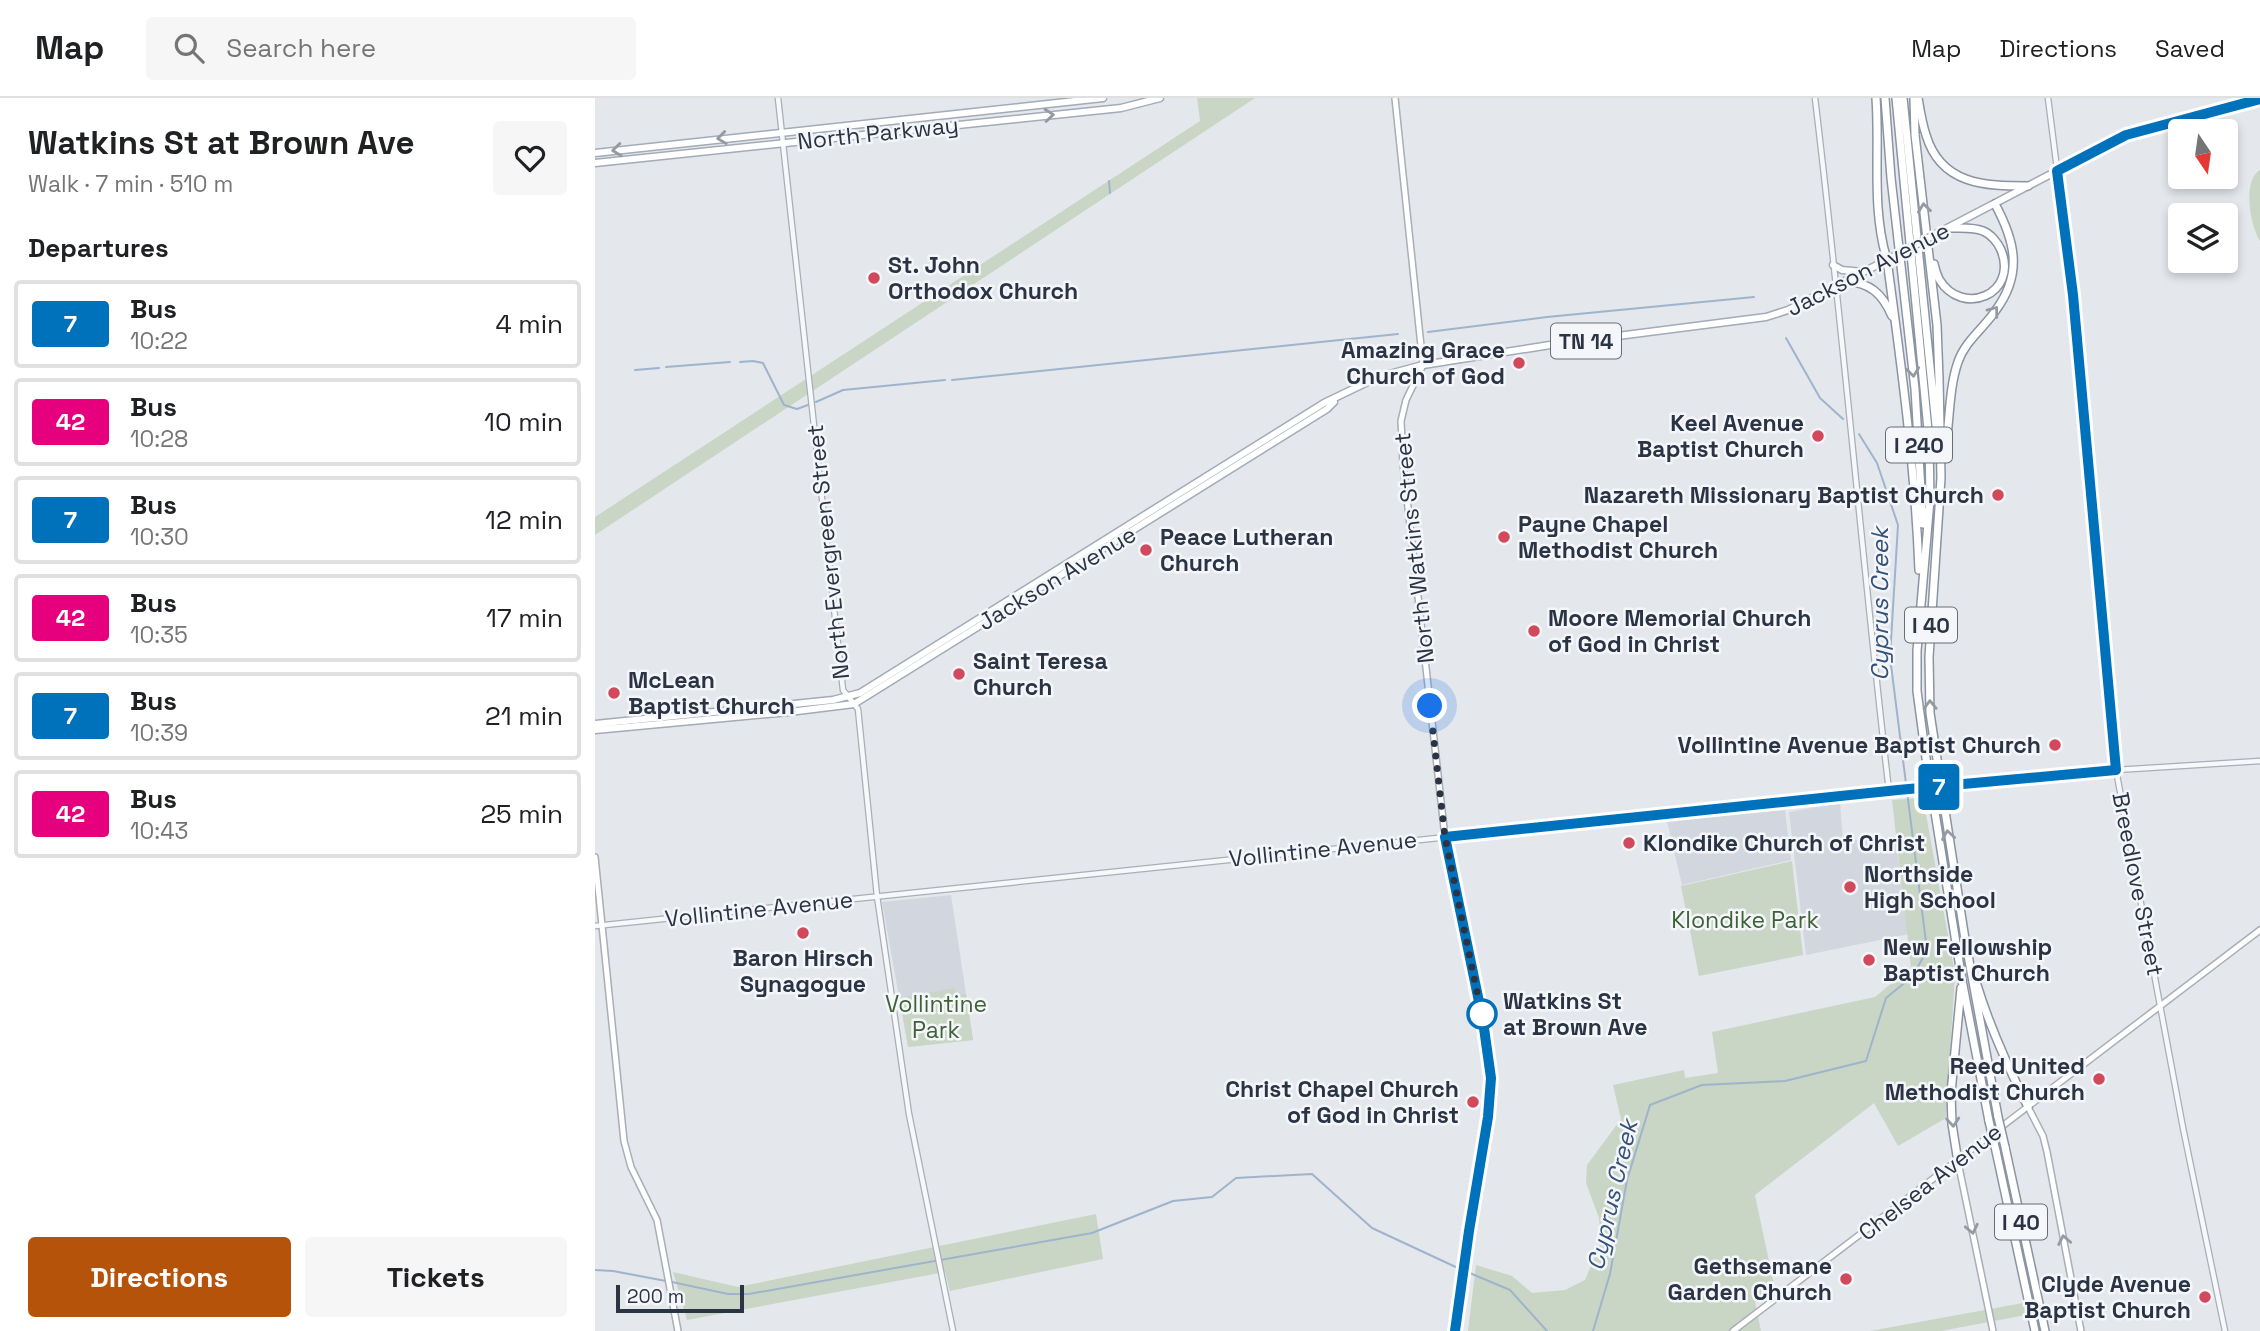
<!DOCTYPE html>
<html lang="en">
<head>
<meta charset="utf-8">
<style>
  body { margin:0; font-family:"Space Grotesk",sans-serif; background:#f6f6f6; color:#202124; height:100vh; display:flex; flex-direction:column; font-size:26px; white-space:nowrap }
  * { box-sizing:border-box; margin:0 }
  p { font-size:23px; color:#757577 }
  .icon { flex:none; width:38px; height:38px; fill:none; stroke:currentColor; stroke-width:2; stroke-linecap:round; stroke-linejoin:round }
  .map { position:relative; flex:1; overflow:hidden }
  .side { display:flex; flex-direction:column; background:#fff; width:595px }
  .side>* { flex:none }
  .badge { padding:0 14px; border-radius:5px; font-size:24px; line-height:46px }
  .needle { width:46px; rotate:167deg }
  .tools { position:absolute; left:1573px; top:21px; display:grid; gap:14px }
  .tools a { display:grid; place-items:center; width:70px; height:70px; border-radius:7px; background:#fff; box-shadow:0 4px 10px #0003; font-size:35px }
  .scale { position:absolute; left:21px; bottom:18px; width:128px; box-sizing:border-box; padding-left:7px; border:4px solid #2b3445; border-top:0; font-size:19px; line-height:24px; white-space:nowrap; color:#2b3445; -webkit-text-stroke:5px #f4f6f9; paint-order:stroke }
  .you { position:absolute; width:35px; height:35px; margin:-18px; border:5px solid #fff; border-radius:50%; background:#1a73e8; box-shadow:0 0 0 10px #1a73e833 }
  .map>.badge { position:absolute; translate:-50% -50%; box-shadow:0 0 0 4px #fff }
  h2 { padding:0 28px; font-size:26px; line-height:63px }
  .round { display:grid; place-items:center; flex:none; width:74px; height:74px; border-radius:7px; background:#f6f6f6 }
  .headline { display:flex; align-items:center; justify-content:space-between; height:119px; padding:0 28px }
  h1 { font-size:33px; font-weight:700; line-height:52px }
  .button { display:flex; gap:14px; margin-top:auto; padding:14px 28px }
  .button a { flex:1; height:80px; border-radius:7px; background:#b45309; color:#fff; font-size:28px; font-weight:700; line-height:80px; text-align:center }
  .button a+a { background:#f6f6f6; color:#202124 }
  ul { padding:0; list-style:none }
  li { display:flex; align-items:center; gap:21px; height:88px; margin:0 14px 10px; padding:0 14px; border:4px solid #e0e0e0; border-radius:7px }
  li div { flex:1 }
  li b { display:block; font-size:26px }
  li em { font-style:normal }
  li .badge { min-width:77px; font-weight:700; text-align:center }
  header { display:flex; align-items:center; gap:42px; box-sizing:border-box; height:98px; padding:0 35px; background:#fff; border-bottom:2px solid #e0e0e0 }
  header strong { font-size:33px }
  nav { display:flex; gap:38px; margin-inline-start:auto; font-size:24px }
  .search { width:490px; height:63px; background:#f6f6f6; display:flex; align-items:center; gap:18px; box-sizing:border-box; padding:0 24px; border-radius:7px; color:#757577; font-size:26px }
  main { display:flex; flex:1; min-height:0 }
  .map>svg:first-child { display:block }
  .built { fill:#d2d6de }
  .green { fill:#c9d6c5 }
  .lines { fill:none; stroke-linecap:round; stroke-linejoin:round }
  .stream { stroke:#9fb4cc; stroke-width:2 }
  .tertiary-casing { stroke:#a9aeb7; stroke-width:7 }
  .secondary-casing { stroke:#a9aeb7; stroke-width:8 }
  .primary-casing { stroke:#a3abb8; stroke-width:9 }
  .motorway-casing { stroke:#8b94a3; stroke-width:10 }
  .tertiary { stroke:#f7f8fa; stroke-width:4.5 }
  .secondary { stroke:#fff; stroke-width:5 }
  .primary { stroke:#fff; stroke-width:6 }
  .motorway { stroke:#fff; stroke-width:7 }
  .primary-bridge-casing { stroke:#a3abb8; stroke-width:9; stroke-linecap:butt }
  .motorway-bridge-casing { stroke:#8b94a3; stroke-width:10; stroke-linecap:butt }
  .primary-bridge { stroke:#fff; stroke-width:6 }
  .motorway-bridge { stroke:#fff; stroke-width:7 }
  .oneway { stroke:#959aa2 }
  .line-casing { stroke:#fff; stroke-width:16 }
  .line { stroke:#0072bc; stroke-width:10 }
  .walk { stroke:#2b3445; stroke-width:7; stroke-dasharray:0 12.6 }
  .poi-dot { fill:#d1495b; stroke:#f4f6f9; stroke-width:2.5 }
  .stop-dot { fill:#fff; stroke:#0072bc; stroke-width:3.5 }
  .labels { text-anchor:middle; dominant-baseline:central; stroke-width:5; stroke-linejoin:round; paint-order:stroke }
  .shield { fill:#f4f6f9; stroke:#676e7b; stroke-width:2 }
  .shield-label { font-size:21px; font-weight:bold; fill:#2b3445 }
  .street-label { font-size:23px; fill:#2b3445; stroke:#f4f6f9 }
  .poi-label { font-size:23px; font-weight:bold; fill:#2b3445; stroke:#f4f6f9; text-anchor:start }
  .park-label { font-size:23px; fill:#3f6138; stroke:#f4f6f9 }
  .stop-label { font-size:23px; font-weight:bold; fill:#2b3445; stroke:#f4f6f9; text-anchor:start }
  .water-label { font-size:24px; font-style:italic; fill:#34527a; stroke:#f4f6f9 }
</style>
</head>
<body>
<header>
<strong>Map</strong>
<div class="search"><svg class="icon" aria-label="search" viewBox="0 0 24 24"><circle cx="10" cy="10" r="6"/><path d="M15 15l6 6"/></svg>Search here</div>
<nav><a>Map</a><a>Directions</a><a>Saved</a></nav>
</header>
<main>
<section class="side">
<div class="headline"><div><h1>Watkins St at Brown Ave</h1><p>Walk · 7 min · 510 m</p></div><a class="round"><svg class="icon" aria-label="heart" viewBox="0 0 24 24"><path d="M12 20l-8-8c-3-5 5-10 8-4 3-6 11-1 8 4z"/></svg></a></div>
<h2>Departures</h2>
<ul>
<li><span class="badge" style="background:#0072bc;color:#fff">7</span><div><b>Bus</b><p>10:22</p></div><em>4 min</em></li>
<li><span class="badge" style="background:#e6007e;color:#fff">42</span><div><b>Bus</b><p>10:28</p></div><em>10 min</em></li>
<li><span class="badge" style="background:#0072bc;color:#fff">7</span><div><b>Bus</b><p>10:30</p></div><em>12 min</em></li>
<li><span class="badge" style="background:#e6007e;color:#fff">42</span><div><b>Bus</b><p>10:35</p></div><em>17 min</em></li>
<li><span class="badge" style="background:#0072bc;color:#fff">7</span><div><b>Bus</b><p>10:39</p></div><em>21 min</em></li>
<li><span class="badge" style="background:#e6007e;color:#fff">42</span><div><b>Bus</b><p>10:43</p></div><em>25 min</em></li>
</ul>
<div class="button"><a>Directions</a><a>Tickets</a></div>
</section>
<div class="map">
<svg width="1665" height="1233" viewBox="0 0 1665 1233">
  <rect width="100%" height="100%" fill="#e4e7ec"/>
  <!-- built -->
  <path class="built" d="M1245,705L1248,743L1300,738L1314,836L1211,857L1194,714Z
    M1190,712L1196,762L1087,787L1072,723Z
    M356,797L378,942L313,949L287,804Z"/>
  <!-- green -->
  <path class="green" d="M602,0H660L0,437V419L605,23Z
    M1665,72V143C1655,128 1647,82 1665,72Z
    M1328,700L1360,876L1351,1020L1303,1048L1279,1005L1160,1097L1179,1187L1160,1204L1166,1233H873L881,1167L917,1178L937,1195L970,1192L990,1182L1006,1144L1004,1120L991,1085L992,1067L1026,1021L1018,987L1089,972L1090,980L1123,975L1117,934L1280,899L1316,869L1297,702Z
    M1197,763L1208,857L1104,878L1086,788Z
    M360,890L361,898L371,896L378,942L313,949L305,900Z
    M501,1116L508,1161L355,1193L350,1174L92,1222L78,1174L143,1189Z
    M1428,1205L1431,1217L1346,1233H1275Z"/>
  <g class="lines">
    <!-- stream -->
    <path class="stream" d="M514,83L515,95
      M833,234L952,219L1159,199
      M1191,240L1225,300L1248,321
      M145,264L158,263L168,265L189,307L202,311L213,307
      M71,269L135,264
      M40,272L64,270
      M357,282L803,236
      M221,304L248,292L350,282
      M0,1172L18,1173L71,1183
      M870,1173L915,1192L952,1233
      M77,1184L133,1196H154L497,1135L578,1103L617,1099L641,1080L717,1076L777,1130L865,1171
      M998,1233L1015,1176L1032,1082L1055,1007L1107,987L1190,983L1271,963L1291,900L1318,878L1332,852L1295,559L1303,427L1282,365L1264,336"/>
    <defs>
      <path id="tertiary" d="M183,0L248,592L263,611L282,798L314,1016L358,1233
        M1220,0C1248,231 1267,462 1294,693
        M1453,0L1478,197L1521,672L1588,1030L1630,1233
        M0,828L1294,693L1521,672L1665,663"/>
      <path id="secondary" d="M800,0L828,267L811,302L806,323L808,365L850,739L889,923L896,980L893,1019L874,1133L860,1233
        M0,759L29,1043L36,1069L62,1122L83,1233
        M1433,1009L1448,1038L1452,1054L1486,1233
        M1363,1064L1398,1233
        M1138,1233L1665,832"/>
      <path id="primary" d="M0,55L508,0
        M0,65L526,10L565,0
        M1337,138L1531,37L1665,1
        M1238,167L1247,172L1267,174
        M0,626L238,602L265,595L729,305L783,279L828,267L968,245L1171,219L1193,212L1294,161
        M0,632L194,614L259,606L732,311L739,304"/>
      <path id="motorway" d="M1281,0C1285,54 1276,109 1292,162C1306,265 1320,368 1324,472
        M1290,0L1296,80L1320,291L1328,426
        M1301,0L1334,342L1335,402L1322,553V593L1333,675
        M1308,0L1341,328
        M1319,0L1320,37L1342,227L1344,281L1346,380L1334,559L1335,615L1344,674
        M1323,0C1325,12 1327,25 1331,37C1346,87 1390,88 1433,88
        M1339,166C1340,171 1342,177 1344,181C1367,220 1424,196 1406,152C1403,145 1396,136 1388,133C1380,129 1365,130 1356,130
        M1251,183C1275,185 1287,195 1297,218
        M1349,360C1355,330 1353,292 1363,264C1370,243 1389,230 1401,212C1428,175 1420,143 1400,106
        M1348,700L1370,841L1403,1019
        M1338,702L1367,882L1394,1023
        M1382,887C1395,930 1413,969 1433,1009
        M1410,1049L1450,1233
        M1401,1053L1440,1233
        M1363,1064L1357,1026L1356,995L1366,890"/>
    </defs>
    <!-- tertiary casing -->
    <use href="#tertiary" class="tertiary-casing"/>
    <!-- secondary casing -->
    <use href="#secondary" class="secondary-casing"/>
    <!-- primary casing -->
    <use href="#primary" class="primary-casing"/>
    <!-- motorway casing -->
    <use href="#motorway" class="motorway-casing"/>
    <!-- tertiary -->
    <use href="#tertiary" class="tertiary"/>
    <!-- secondary -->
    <use href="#secondary" class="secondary"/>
    <!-- primary -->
    <use href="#primary" class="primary"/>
    <!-- motorway -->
    <use href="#motorway" class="motorway"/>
    <defs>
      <path id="primary-bridge" d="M1296,160L1337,138"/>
      <path id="motorway-bridge" d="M1344,674L1348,700
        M1333,675L1338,702
        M1403,1019L1410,1049
        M1394,1023L1401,1053"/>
    </defs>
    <!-- primary-bridge casing -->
    <use href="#primary-bridge" class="primary-bridge-casing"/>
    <!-- motorway-bridge casing -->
    <use href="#motorway-bridge" class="motorway-bridge-casing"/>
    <!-- primary-bridge -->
    <use href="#primary-bridge" class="primary-bridge"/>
    <!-- motorway-bridge -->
    <use href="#motorway-bridge" class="motorway-bridge"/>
  </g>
  <!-- one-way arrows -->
  <defs><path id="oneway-chevron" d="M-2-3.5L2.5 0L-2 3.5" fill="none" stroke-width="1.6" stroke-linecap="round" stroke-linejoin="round" transform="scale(1.75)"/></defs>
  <g class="oneway">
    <use href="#oneway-chevron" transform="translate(454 17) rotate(-5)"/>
    <use href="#oneway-chevron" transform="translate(127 40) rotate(173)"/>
    <use href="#oneway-chevron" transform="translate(22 52) rotate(174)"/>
    <use href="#oneway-chevron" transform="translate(1329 110) rotate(-97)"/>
    <use href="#oneway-chevron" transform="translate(1399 213) rotate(-53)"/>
    <use href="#oneway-chevron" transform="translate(1318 274) rotate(83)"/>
    <use href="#oneway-chevron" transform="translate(1335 607) rotate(-91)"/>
    <use href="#oneway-chevron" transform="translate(1353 737) rotate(-99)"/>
    <use href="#oneway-chevron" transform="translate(1358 1024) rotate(85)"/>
    <use href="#oneway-chevron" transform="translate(1377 1131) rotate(78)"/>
    <use href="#oneway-chevron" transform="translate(1469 1142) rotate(-101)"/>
  </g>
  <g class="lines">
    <defs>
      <path id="line" d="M860,1233L874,1133L893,1019L896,980L888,923L850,739L1303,692L1521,672L1478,197L1462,73L1531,37L1665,1"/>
    </defs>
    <!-- line casing -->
    <use href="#line" class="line-casing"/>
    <!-- line -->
    <use href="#line" class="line"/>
    <!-- walk -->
    <path class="walk" d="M835,608L850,739L888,923L887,916"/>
  </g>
  <!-- markers -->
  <g class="poi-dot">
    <circle cx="279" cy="180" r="7"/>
    <circle cx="924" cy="265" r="7"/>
    <circle cx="1223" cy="338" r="7"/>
    <circle cx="1403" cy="397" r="7"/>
    <circle cx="909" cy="439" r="7"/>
    <circle cx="551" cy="452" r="7"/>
    <circle cx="939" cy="533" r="7"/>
    <circle cx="364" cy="576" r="7"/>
    <circle cx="19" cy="595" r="7"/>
    <circle cx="1460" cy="647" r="7"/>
    <circle cx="1034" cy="745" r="7"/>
    <circle cx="1255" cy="789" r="7"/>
    <circle cx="208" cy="835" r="7"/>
    <circle cx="1274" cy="862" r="7"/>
    <circle cx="1504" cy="981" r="7"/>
    <circle cx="878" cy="1004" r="7"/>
    <circle cx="1251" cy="1181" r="7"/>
    <circle cx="1610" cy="1199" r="7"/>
  </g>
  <circle class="stop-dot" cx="887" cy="916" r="14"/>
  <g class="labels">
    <!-- shield labels -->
    <g class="shield">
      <rect x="956" y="225.5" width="70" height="35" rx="5"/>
      <rect x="1291" y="329.5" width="66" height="35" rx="5"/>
      <rect x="1310" y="509.5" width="52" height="35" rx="5"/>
      <rect x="1400" y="1106.5" width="52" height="35" rx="5"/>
    </g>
    <g class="shield-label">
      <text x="991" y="243">TN 14</text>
      <text x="1324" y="347">I 240</text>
      <text x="1336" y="527">I 40</text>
      <text x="1426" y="1124">I 40</text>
    </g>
    <!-- street labels -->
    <g class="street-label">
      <text transform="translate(283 35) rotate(-6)">North Parkway</text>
      <text transform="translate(1273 171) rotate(-27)">Jackson Avenue</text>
      <text transform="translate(819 450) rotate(-96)">North Watkins Street</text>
      <text transform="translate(233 454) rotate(-96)">North Evergreen Street</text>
      <text transform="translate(462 480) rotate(-31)">Jackson Avenue</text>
      <text transform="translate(728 751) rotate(-6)">Vollintine Avenue</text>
      <text transform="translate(1543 786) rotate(79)">Breedlove Street</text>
      <text transform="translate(164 811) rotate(-6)">Vollintine Avenue</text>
      <text transform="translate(1335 1084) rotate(-38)">Chelsea Avenue</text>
    </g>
    <!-- poi labels -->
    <g class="poi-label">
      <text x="293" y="167">St. John<tspan x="293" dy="26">Orthodox Church</tspan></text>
      <text x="910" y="252" text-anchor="end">Amazing Grace<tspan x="910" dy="26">Church of God</tspan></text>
      <text x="1209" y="325" text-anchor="end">Keel Avenue<tspan x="1209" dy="26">Baptist Church</tspan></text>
      <text x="1389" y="397" text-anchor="end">Nazareth Missionary Baptist Church</text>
      <text x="923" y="426">Payne Chapel<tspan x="923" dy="26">Methodist Church</tspan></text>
      <text x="565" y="439">Peace Lutheran<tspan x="565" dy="26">Church</tspan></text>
      <text x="953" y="520">Moore Memorial Church<tspan x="953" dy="26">of God in Christ</tspan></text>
      <text x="378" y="563">Saint Teresa<tspan x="378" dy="26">Church</tspan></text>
      <text x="33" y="582">McLean<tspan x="33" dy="26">Baptist Church</tspan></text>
      <text x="1446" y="647" text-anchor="end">Vollintine Avenue Baptist Church</text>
      <text x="1048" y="745">Klondike Church of Christ</text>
      <text x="1269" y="776">Northside<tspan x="1269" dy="26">High School</tspan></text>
      <text x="1288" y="849">New Fellowship<tspan x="1288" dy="26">Baptist Church</tspan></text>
      <text x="208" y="860" text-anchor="middle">Baron Hirsch<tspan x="208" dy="26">Synagogue</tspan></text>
      <text x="1490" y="968" text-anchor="end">Reed United<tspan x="1490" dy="26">Methodist Church</tspan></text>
      <text x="864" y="991" text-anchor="end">Christ Chapel Church<tspan x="864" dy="26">of God in Christ</tspan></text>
      <text x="1237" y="1168" text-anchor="end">Gethsemane<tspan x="1237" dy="26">Garden Church</tspan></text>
      <text x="1596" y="1186" text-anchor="end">Clyde Avenue<tspan x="1596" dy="26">Baptist Church</tspan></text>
    </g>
    <!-- park labels -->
    <g class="park-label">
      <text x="1150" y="822">Klondike Park</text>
      <text x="341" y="906">Vollintine<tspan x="341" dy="26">Park</tspan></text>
    </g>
    <!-- stop labels -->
    <g class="stop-label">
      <text x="908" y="903">Watkins St<tspan x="908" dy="26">at Brown Ave</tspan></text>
    </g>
    <!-- water labels -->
    <g class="water-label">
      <text transform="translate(1284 506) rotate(-90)">Cyprus Creek</text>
      <text transform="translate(1017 1097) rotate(-77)">Cyprus Creek</text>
    </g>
  </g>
</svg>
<div class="tools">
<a><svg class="needle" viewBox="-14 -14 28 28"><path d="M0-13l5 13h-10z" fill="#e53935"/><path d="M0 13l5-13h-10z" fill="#757577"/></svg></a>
<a><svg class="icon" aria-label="layers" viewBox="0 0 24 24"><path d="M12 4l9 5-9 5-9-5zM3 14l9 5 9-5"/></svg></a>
</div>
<div class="scale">200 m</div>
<div class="you" style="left:835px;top:608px"></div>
<b class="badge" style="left:1344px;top:689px;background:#0072bc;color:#fff">7</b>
</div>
</main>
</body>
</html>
